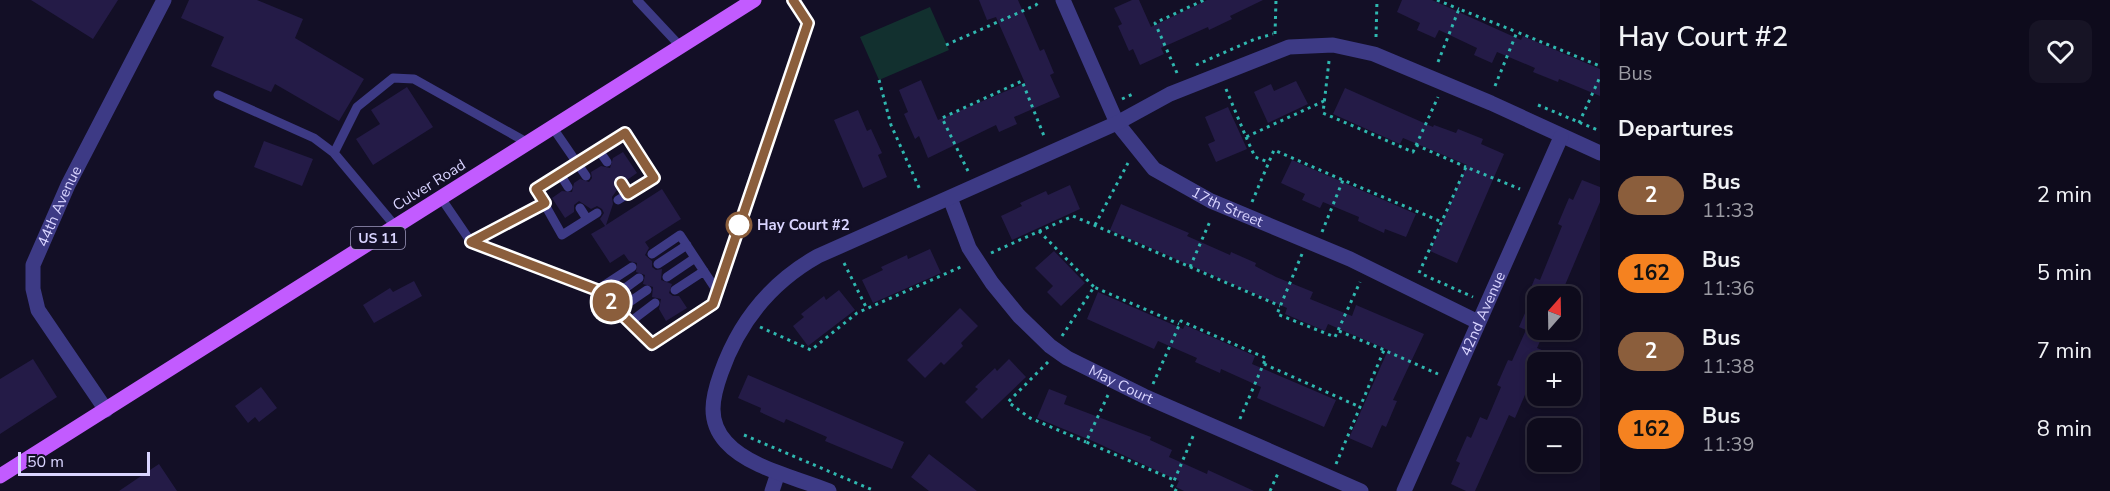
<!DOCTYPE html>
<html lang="en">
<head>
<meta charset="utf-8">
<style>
  body { margin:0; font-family:"Nunito Sans",sans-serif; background:#171425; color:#f1f3f6; height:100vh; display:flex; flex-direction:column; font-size:22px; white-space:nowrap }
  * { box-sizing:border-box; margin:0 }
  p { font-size:20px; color:#9b9ba3 }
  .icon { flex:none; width:33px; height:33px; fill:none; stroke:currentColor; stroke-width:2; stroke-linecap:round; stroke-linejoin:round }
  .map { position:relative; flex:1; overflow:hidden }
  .panel { display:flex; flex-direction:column; background:#0e0b1c; width:510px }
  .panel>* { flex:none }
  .badge { padding:0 12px; border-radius:20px; font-size:21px; line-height:39px }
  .needle { width:39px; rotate:20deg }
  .tools { position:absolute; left:1527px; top:286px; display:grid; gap:12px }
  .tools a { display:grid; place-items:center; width:54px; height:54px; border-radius:12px; background:#0e0b1c; box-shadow:0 3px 9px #0003,0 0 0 2px #2e2b3b; font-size:30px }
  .scale { position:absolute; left:18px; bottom:15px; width:132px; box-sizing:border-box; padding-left:6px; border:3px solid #d9d4ff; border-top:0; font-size:16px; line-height:21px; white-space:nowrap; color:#d9d4ff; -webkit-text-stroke:4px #130f26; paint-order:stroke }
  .map>.badge { position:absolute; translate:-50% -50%; box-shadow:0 0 0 3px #fff }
  h2 { padding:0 18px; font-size:22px; line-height:54px }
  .round { display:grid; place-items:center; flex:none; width:63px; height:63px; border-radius:12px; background:#171425 }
  .head { display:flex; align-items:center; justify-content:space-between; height:102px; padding:0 18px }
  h1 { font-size:28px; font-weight:600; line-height:45px }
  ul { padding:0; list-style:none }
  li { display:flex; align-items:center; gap:18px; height:78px; padding:0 18px }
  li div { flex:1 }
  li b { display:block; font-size:22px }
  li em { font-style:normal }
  li .badge { min-width:66px; font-weight:700; text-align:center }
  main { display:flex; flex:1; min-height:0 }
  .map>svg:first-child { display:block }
  .green { fill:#12302f }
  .building { fill:#241b47 }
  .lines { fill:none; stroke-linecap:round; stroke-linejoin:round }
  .path { stroke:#2fb8b0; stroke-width:3; stroke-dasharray:3 4.5; stroke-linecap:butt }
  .service { stroke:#3d3a85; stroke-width:9 }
  .minor { stroke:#3d3a85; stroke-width:15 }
  .primary { stroke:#c25bff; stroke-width:15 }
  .line-casing { stroke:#fff; stroke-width:14 }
  .line { stroke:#8b5e3c; stroke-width:9 }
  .stop-dot { fill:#fff; stroke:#8b5e3c; stroke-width:3 }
  .labels { text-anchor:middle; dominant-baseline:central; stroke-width:5; stroke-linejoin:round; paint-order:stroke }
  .shield { fill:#130f26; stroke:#9e99be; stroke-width:1.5 }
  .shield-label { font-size:14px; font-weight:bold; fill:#d9d4ff }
  .street-label { font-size:15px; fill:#d9d4ff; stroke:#130f26 }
  .stop-label { font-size:15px; font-weight:bold; fill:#d9d4ff; stroke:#130f26; text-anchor:start }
</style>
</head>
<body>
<main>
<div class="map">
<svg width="1600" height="491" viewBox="0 0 1600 491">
  <rect width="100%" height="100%" fill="#130f26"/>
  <!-- green -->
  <path class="green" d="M930,7L949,50L879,80L860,37Z"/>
  <!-- building -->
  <path class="building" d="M31,0H118L93,39Z
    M189,0H257L303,19L295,38L364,79L339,121L275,84L271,92L211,66L224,37L181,18Z
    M979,0H1018L1040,51L1044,49L1054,73L1050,75L1060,97L1014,117L1017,124L999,132L996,125L928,158L919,136L915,139L904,114L908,112L899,90L921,80L938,120L1025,83L996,17L987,20Z
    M1132,0H1139L1151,27L1207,0H1263L1230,16L1232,19L1209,30L1208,27L1161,48L1164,54L1140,65L1133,49L1129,51L1118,26L1122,24L1114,8Z
    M1402,0H1432L1521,40L1523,36L1600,69V96L1559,79L1558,82L1533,72L1535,68L1497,52L1492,63L1474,55L1477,48L1439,30L1435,38L1417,30L1420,23L1397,12Z
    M1296,81L1308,104L1268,123L1254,92L1271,84L1274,91Z
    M407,87L433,127L373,165L356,139L380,124L371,110Z
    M1345,88L1433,127L1434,125L1456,133L1458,129L1483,139L1481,144L1504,154L1457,263L1430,251L1467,165L1403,138L1400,144L1333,114Z
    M1228,107L1247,149L1216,162L1208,144L1215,141L1205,117Z
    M858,110L867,131L871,129L882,153L878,155L887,177L863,188L834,120Z
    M264,141L313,159L302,186L254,167Z
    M623,152L637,173L627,180L621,176L615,179L617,190L612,197L613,204L606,225L662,189L681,219L645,242L649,248L645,255L652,261V267L656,270L662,269L661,280L672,284L669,293L673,296H679L687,308L666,321L659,309L661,299L652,297L653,287L643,284L645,275L636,272L637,263L629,261L624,254L610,263L591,234L605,226L600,219L604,213L602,209L597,206L591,209L579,201L574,205V212L565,218L552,198L562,191L572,192L574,183L580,179L589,182L592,178L591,172L601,166L610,168L613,158Z
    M1292,160L1416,214L1406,237L1385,229L1384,233L1358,221L1359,217L1323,202L1320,208L1302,200L1305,194L1281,183Z
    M1582,180L1600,187V202L1560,297H1538V330H1545L1537,348L1544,351L1515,418L1509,415L1475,491H1466L1451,484L1460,463L1456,461L1467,436L1471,438L1480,417L1487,420L1501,387L1497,385L1508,360L1512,361L1526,330L1519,327L1532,297H1527L1535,278L1540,280L1562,226L1558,224L1569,198L1573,200Z
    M1070,185L1080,209L1012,240L1001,216L1022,206L1020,203L1046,191L1048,195Z
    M1121,204L1189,233L1187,236L1230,255L1231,252L1256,263L1255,266L1276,277L1313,292L1310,299L1352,316L1356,305L1424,334L1393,400L1397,401L1386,427L1382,425L1372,448L1349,438L1388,350L1328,324L1325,331L1285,314L1287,308L1110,230Z
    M930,249L941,273L873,303L862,280L883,270L881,267L907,255L908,259Z
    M1054,251L1085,283L1061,306L1047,292L1053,286L1035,268Z
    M414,281L422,296L374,323L363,305L390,288L393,292Z
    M839,290L855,310L808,346L793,326L804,317L801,314L824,296L826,300Z
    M1098,292L1183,329L1185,325L1255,356L1252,364L1336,400L1324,427L1257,398L1261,387L1221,369L1220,373L1195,362L1197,358L1158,341L1154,349L1087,319Z
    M960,308L978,326L961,343L963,346L944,365L941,362L925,378L907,360Z
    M33,359L57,397L0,434V379Z
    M1009,359L1026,377L982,419L965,402L978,389L975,387L995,368L997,371Z
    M748,375L904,442L892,469L825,441L827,437L786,419L784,423L760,412L761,408L738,398Z
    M261,387L277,408L259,422L255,417L248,423L235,406Z
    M1049,389L1067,396L1064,404L1151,437L1150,440L1172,450L1169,457L1207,474L1208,470L1254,491H1184L1176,487L1179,481L1095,442L1037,418Z
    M929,454L977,491H929L911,477Z
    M159,464L177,491H119L150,470Z"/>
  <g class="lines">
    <!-- path -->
    <path class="path" d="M1437,0L1459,9
      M1275,34L1276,0
      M1376,37L1377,0
      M946,45L1036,5L1040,0
      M1329,61L1323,113L1413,152L1438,97
      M1438,62L1459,9L1517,32
      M1196,65L1255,39L1273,34
      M1177,73L1155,23L1204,0
      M879,80L891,125L921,192
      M1495,86L1517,32L1600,66
      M1226,89L1246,137L1324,101
      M1122,99L1135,93
      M1538,105L1600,131
      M1579,123L1600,77
      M1246,137L1255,157L1268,162
      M1416,145L1466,167
      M968,171L942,118L1022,81L1044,136
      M1252,202L1274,150L1343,180
      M1095,225L1128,163
      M1039,231L1094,287
      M1322,232L1343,180L1442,222
      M991,253L1073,216L1280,306
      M1302,254L1277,314L1335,337L1360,282
      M844,263L867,309
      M1190,267L1211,219
      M1419,273L1466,167L1520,189
      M1424,275L1473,297
      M760,327L811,350L857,313L963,266
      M1339,331L1384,350
      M1062,336L1094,287L1179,324
      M1048,362L1008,402L1030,418L1086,442
      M1264,364L1360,407
      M1153,384L1181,321L1266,358L1239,421
      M1108,395L1086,442L1174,480
      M744,435L875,491
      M1336,464L1384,350L1438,374
      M1177,491L1171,488L1194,434
      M1270,491L1279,471"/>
    <!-- service -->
    <path class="service" d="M637,0L681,47
      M218,95L314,138L334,153
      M553,128L586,176
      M598,149L607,162
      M560,174L568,187
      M621,183L628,194
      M441,198L471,242L597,290L652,343L713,304L808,23L793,0
      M580,208L587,219
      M597,213L562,235L536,189L625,133L654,178L618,200
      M396,227L334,153L357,107L393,78L414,79L528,143
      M471,242L545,203
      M652,254L680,235L717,291
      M658,264L687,245
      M667,277L695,258
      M597,290L632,267
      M675,290L704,271
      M609,300L639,278
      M618,310L647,290
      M630,322L655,303"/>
    <!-- minor -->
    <g class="minor">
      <path id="s1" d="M1063,0L1117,123L1154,169L1211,201L1350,259L1478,322"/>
      <path id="s2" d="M950,198L969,248L992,283L1019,316L1050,346L1067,358L1144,396L1361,491"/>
      <path id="s3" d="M106,410L38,310L33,289V265L68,185L164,0"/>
      <path d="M772,491L778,473"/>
      <path d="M829,491C798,478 749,468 726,442C707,421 712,398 721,373C739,322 770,283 818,256L1117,123L1170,94L1289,47L1333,45L1374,54L1491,103L1600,153"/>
      <path id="s4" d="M1404,491L1561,137"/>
    </g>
    <!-- primary -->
    <path class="primary" d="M0,476L754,0"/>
  </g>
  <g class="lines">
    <defs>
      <path id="line" d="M621,183L628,194L654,178L625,133L536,189L545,203L471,242L597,290L652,344L713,304L808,23L793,0"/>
    </defs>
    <!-- line casing -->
    <use href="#line" class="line-casing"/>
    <!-- line -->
    <use href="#line" class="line"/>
  </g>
  <!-- markers -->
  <circle class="stop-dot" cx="739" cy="225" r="12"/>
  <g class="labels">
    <!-- shield labels -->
    <rect class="shield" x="351" y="227" width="54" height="22" rx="4.5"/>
    <g class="shield-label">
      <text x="378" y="238">US 11</text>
    </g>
    <!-- street labels -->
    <g class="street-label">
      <text transform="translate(429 185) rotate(-32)">Culver Road</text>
      <text stroke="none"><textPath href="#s3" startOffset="231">44th Avenue</textPath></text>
      <text stroke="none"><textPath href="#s1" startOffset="276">17th Street</textPath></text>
      <text stroke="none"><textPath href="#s4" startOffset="194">42nd Avenue</textPath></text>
      <text stroke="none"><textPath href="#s2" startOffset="262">May Court</textPath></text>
    </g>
    <!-- stop labels -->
    <g class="stop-label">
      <text x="757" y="225">Hay Court #2</text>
    </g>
  </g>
</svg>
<div class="tools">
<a><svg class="needle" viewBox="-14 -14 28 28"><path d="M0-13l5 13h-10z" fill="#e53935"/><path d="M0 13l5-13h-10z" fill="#9b9ba3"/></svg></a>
<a>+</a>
<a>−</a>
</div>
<div class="scale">50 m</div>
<b class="badge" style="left:611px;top:302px;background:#8b5e3c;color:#fff">2</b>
</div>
<section class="panel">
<div class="head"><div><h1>Hay Court #2</h1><p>Bus</p></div><a class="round"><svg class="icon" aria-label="heart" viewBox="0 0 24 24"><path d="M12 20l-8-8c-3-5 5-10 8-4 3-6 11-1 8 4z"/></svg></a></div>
<h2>Departures</h2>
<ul>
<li><span class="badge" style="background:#8b5e3c;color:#fff">2</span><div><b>Bus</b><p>11:33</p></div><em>2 min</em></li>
<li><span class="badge" style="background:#f58220;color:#111">162</span><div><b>Bus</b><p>11:36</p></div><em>5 min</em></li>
<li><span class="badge" style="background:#8b5e3c;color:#fff">2</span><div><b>Bus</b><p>11:38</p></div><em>7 min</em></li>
<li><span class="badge" style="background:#f58220;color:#111">162</span><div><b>Bus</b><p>11:39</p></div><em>8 min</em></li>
</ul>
</section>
</main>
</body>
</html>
